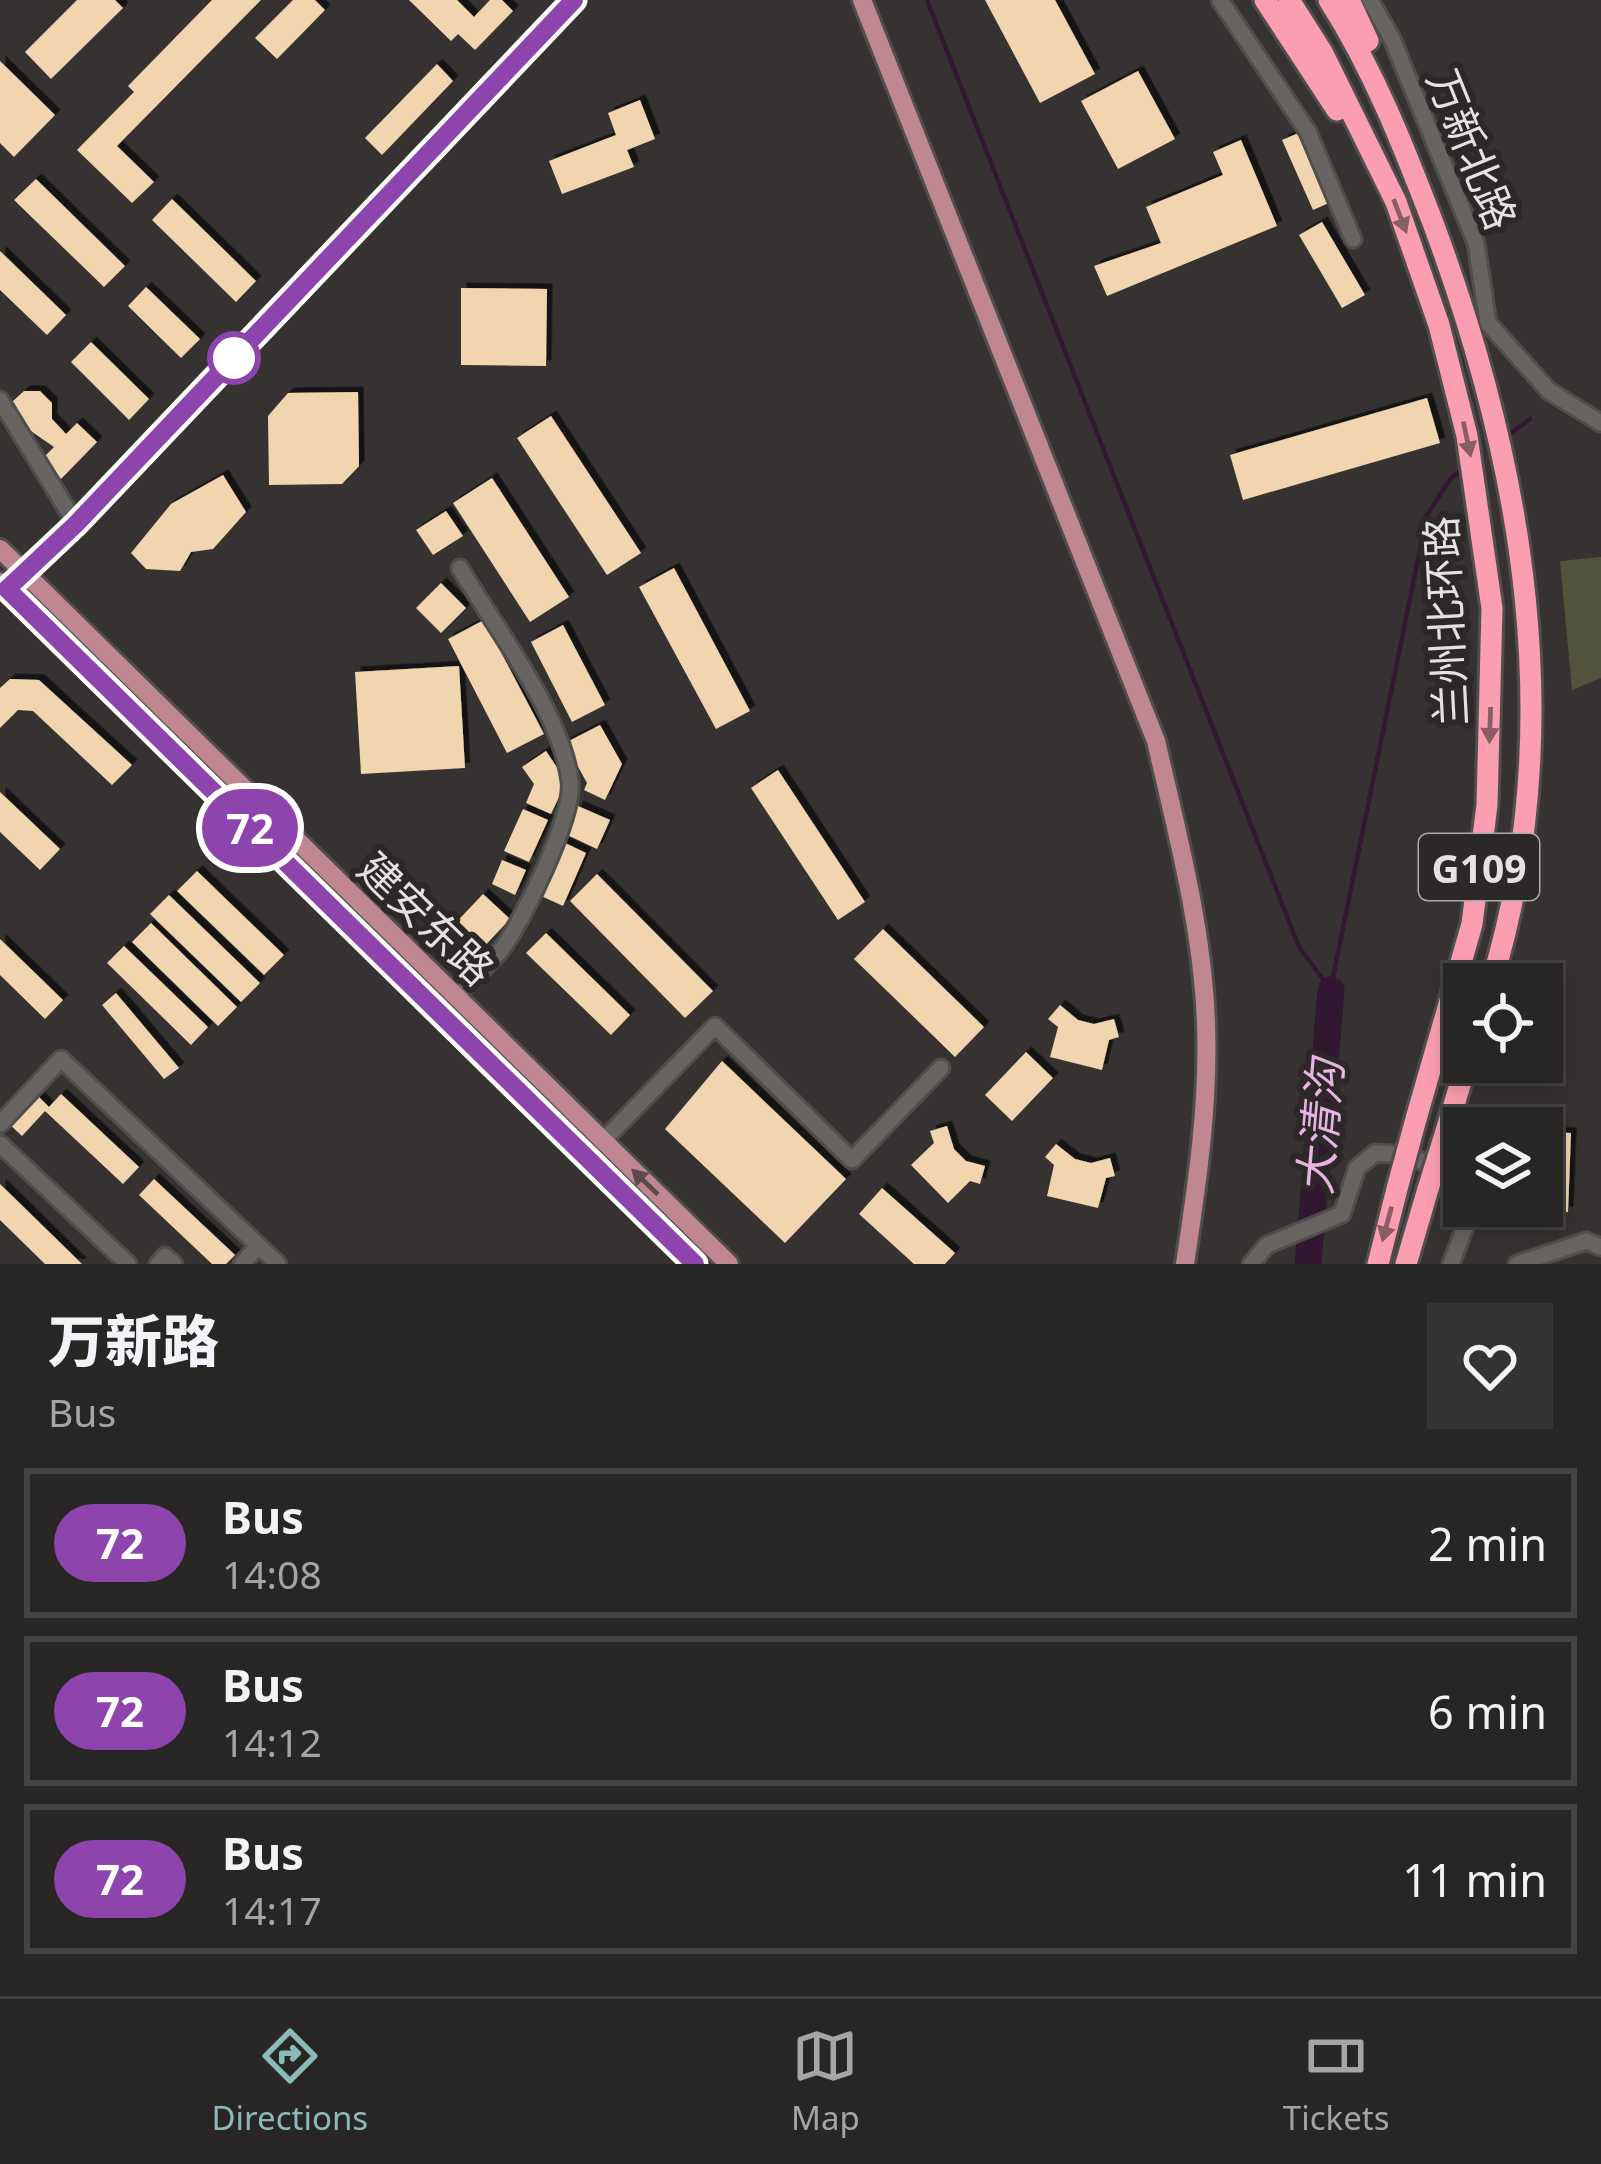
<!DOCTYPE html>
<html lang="en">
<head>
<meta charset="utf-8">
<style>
  body { margin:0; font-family:"Noto Sans","Noto Sans SC",sans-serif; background:#343232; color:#f1f3f6; height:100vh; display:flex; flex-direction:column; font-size:45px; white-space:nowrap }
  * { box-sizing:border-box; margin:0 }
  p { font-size:39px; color:#a5a5a7 }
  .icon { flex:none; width:66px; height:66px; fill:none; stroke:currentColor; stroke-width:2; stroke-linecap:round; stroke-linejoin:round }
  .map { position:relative; height:1264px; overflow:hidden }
  .drawer { display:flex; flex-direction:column; background:#282625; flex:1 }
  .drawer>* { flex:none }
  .badge { padding:0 24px; border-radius:39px; font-size:42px; line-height:78px }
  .fabs { position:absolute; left:1443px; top:963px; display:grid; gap:24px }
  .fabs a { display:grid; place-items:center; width:120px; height:120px; border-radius:0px; background:#282625; box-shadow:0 6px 18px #0003,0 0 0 3px #444342; font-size:60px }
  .map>.badge { position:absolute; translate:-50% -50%; box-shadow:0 0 0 6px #fff }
  .round { display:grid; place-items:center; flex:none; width:126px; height:126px; border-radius:0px; background:#343232 }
  .overview { display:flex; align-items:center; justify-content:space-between; height:204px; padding:0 48px }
  h1 { font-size:57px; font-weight:800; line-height:90px }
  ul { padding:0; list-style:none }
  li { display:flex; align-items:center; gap:36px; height:150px; margin:0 24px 18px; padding:0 24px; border:6px solid #444342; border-radius:0px }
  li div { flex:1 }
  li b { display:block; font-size:45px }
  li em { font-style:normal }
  li .badge { min-width:132px; font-weight:700; text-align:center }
  .tab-bar { display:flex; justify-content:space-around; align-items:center; height:168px; border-top:3px solid #444342; background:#282625; font-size:33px; color:#a5a5a7 }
  .tab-bar a { display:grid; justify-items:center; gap:6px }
  .tab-bar .active { color:#8bbbb9 }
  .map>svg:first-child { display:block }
  .green { fill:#52533c }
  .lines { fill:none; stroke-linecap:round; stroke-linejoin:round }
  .stream { stroke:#321730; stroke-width:4.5 }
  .river { stroke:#321730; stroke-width:27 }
  .building { fill:#f1d5af; filter:url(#shadow) }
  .minor-casing { stroke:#504e4d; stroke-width:21 }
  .major-casing { stroke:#504e4d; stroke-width:24 }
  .highway-casing { stroke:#504e4d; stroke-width:27 }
  .minor { stroke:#676462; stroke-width:15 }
  .major { stroke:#c08793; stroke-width:18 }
  .highway { stroke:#fc9eb3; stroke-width:21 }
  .highway-bridge-casing { stroke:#504e4d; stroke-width:27; stroke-linecap:butt }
  .highway-bridge { stroke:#fc9eb3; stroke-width:21 }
  .oneway { fill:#895d66 }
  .oneway2 { fill:#5f494d }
  .line-casing { stroke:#fff; stroke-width:27 }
  .line { stroke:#8e44ad; stroke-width:18 }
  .stop-dot { fill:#fff; stroke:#8e44ad; stroke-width:6 }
  .labels { text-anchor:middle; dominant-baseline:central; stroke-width:12; stroke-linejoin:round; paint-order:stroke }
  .shield { fill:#2b2827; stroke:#acaaaa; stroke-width:3 }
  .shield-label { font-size:39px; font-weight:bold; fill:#e4e2e2 }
  .street-label { font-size:42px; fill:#e4e2e2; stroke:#2b2827 }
  .water-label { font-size:45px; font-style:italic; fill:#e9b3e3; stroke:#2b2827 }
</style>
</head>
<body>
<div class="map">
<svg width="1601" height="1264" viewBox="0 0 1601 1264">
  <defs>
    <filter id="shadow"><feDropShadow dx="5.5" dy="-5.5" stdDeviation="0" flood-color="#0009"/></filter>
  </defs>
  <rect width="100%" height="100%" fill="#353231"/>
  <!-- green -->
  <path class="green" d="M1601,557V678L1572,690L1560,561Z"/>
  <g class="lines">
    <!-- stream -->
    <path class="stream" d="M927,0L1299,947L1331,990
      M1506,437L1530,419
      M1331,987L1427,515L1450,479L1463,469"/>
    <!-- river -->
    <path class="river" d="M1308,1264L1331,990"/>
  </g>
  <!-- building -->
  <path class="building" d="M77,0H115L123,8L51,79L25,52Z
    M212,0H261L117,146L154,182L132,203L77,150L134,92L128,86Z
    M293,0H315L325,10L277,59L255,38Z
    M409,0H457L474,17L490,0H502L513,11L475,50L458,34L451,41Z
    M985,0H1055L1095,74L1040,103Z
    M0,61L55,115L14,157L0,143Z
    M437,64L453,81L382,155L365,138Z
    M1138,71L1175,139L1118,169L1081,101Z
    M640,100L655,139L627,150L634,167L562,194L549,161L616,135L608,113Z
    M1301,132L1331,202L1313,210L1282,140Z
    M1241,140L1277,226L1107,296L1094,266L1161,243L1146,207L1223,175L1213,152Z
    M36,179L125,266L104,287L14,200Z
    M172,199L256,281L236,302L152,220Z
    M1322,222L1365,295L1342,308L1299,235Z
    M0,251L66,315L47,335L0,290Z
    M146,287L200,339L181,358L128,306Z
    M461,288L547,289L546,366L461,365Z
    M91,342L149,399L129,420L71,362Z
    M24,391H40L52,403V419L66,434L77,423L97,442L61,479L41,460L54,447L12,418V402Z
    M358,392L359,466L342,484L269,485L268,416L288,393Z
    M1427,398L1440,443L1243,500L1230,455Z
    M551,416L641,553L607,575L517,438Z
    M223,475L246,512L213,549L191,552L180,571L146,569L131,553L171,504Z
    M492,478L569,597L530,622L453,503Z
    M446,511L463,536L433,555L416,530Z
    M674,568L750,711L716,729L639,587Z
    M441,583L466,608L441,633L416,608Z
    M484,620L544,734L507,753L448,639Z
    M563,625L605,705L572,722L531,642Z
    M459,666L465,768L361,774L355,672Z
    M10,679L39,680L132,765L112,785L33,711L18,710L0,728V688Z
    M600,725L622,764L605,800L584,790L587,783L565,743Z
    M546,751L560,772V795L551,814L526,803L534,784L522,767Z
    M778,770L865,902L838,920L751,788Z
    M0,792L60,849L40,870L0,832Z
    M578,806L610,820L597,849L565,834Z
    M523,809L548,820L529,862L504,851Z
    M563,842L586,853L563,906L539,895Z
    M502,860L526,870L515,895L492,884Z
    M197,871L284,955L264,975L177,891Z
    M597,874L713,991L685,1018L570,901Z
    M483,894L510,919L476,955L449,930Z
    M169,895L260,983L241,1002L150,914Z
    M151,923L237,1007L218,1026L132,942Z
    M883,929L984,1027L955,1057L854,959Z
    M546,933L630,1015L611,1035L526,953Z
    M0,939L63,1000L45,1019L0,975Z
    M124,946L208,1027L191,1045L107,963Z
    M116,993L179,1068L164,1079L102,1005Z
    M1060,1005L1078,1020L1094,1024L1114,1019L1119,1037L1109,1040L1102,1070L1050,1057L1058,1027L1048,1019Z
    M1026,1052L1053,1078L1012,1121L985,1095Z
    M722,1061L846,1179L785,1243L665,1129Z
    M35,1093L49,1107L61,1094L139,1167L123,1184L45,1111L22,1136L8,1123Z
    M947,1126L954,1149L966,1161L985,1166L980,1184L970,1181L948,1203L911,1165L934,1143L930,1131Z
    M1542,1132L1571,1133L1568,1212L1535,1211L1542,1206Z
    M1056,1144L1075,1159L1091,1163L1110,1158L1115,1176L1106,1178L1098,1208L1047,1196L1054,1165L1045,1157Z
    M154,1179L235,1255L226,1264H212L139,1195Z
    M0,1184L82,1264H45L0,1220Z
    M882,1188L955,1253L945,1264H914L859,1214Z"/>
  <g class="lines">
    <defs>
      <path id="minor" d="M1220,0L1308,132L1353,239
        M1370,0L1392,39L1476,243L1488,323L1549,391L1601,423
        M0,400L76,524
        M456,996C471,981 487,966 501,950C522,923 575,814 570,781C561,712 495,628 460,568
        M0,1124L61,1059L278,1264
        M603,1141L715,1026L852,1160L941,1068
        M0,1144L128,1264
        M158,1264L165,1256L174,1264
        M242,1264L258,1246
        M1251,1264L1267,1245L1342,1214L1357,1168L1375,1153L1407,1155L1464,1179
        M1451,1264L1473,1206
        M1517,1264L1586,1241L1601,1247"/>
      <path id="major" d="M862,0L1156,741C1177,832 1203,930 1206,1024C1209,1105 1197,1184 1185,1264
        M0,549L729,1264
        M16,580L76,524L573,0
        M0,582L695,1264"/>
      <path id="highway" d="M1265,0L1337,110
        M1289,0L1322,52L1396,202L1439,325L1467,436L1492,608L1487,805L1472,924L1416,1119
        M1329,0C1374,71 1403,145 1433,223C1524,467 1569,731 1491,984
        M1349,0L1368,41
        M1446,1131L1467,1062
        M1378,1264L1398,1185
        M1406,1264L1428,1189"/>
    </defs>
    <!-- minor casing -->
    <use href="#minor" class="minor-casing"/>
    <!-- major casing -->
    <use href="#major" class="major-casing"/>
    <!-- highway casing -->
    <use href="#highway" class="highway-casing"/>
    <!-- minor -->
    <use href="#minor" class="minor"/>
    <!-- major -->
    <use href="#major" class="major"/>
    <!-- highway -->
    <use href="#highway" class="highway"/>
    <defs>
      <path id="highway-bridge" d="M1398,1185L1416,1119
        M1428,1189L1446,1131"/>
    </defs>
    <!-- highway-bridge casing -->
    <use href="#highway-bridge" class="highway-bridge-casing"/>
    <!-- highway-bridge -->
    <use href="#highway-bridge" class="highway-bridge"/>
  </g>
  <!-- one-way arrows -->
  <defs><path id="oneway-solid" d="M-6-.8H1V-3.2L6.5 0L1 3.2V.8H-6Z" transform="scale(3)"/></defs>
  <g class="oneway">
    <use href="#oneway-solid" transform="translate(1400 216) rotate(69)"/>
    <use href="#oneway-solid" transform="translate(1467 439) rotate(78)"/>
    <use href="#oneway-solid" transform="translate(1490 725) rotate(92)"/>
    <use href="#oneway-solid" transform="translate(1387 1224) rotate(105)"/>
  </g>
  <use class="oneway2" href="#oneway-solid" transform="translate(645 1182) rotate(-136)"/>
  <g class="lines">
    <defs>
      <path id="line" d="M574,0L76,524L7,589L695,1264"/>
    </defs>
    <!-- line casing -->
    <use href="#line" class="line-casing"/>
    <!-- line -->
    <use href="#line" class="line"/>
  </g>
  <!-- markers -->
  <circle class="stop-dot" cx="234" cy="358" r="24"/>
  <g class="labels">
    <!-- shield labels -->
    <rect class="shield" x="1419" y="834" width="120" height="66" rx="9"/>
    <g class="shield-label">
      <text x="1479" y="867">G109</text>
    </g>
    <!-- street labels -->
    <g class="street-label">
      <text transform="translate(1473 149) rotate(68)">万新北路</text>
      <text transform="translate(1445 621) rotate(-93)">兰州北环路</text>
      <text transform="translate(427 918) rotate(44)">建安东路</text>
    </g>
    <!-- water labels -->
    <g class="water-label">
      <text transform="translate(1319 1127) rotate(-85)">大清沟</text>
    </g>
  </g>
</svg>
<div class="fabs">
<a><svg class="icon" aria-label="locate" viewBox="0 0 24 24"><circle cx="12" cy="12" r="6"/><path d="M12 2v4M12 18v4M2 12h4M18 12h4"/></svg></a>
<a><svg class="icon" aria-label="layers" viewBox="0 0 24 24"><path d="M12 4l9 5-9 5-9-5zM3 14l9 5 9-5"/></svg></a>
</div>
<b class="badge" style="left:250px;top:828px;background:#8e44ad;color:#fff">72</b>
</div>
<section class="drawer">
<div class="overview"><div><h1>万新路</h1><p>Bus</p></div><a class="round"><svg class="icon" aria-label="heart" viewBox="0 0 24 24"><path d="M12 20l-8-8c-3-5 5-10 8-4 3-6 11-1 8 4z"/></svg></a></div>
<ul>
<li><span class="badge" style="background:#8e44ad;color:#fff">72</span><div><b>Bus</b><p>14:08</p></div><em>2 min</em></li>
<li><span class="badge" style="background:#8e44ad;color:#fff">72</span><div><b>Bus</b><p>14:12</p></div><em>6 min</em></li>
<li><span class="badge" style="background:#8e44ad;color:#fff">72</span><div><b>Bus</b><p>14:17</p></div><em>11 min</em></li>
</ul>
</section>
<nav class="tab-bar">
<a class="active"><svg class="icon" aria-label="directions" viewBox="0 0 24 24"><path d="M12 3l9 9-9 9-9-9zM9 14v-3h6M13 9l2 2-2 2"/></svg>Directions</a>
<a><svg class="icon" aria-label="map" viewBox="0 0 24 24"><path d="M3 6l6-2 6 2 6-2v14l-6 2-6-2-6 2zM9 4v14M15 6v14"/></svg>Map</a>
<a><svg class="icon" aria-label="tickets" viewBox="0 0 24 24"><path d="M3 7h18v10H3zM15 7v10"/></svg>Tickets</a>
</nav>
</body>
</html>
